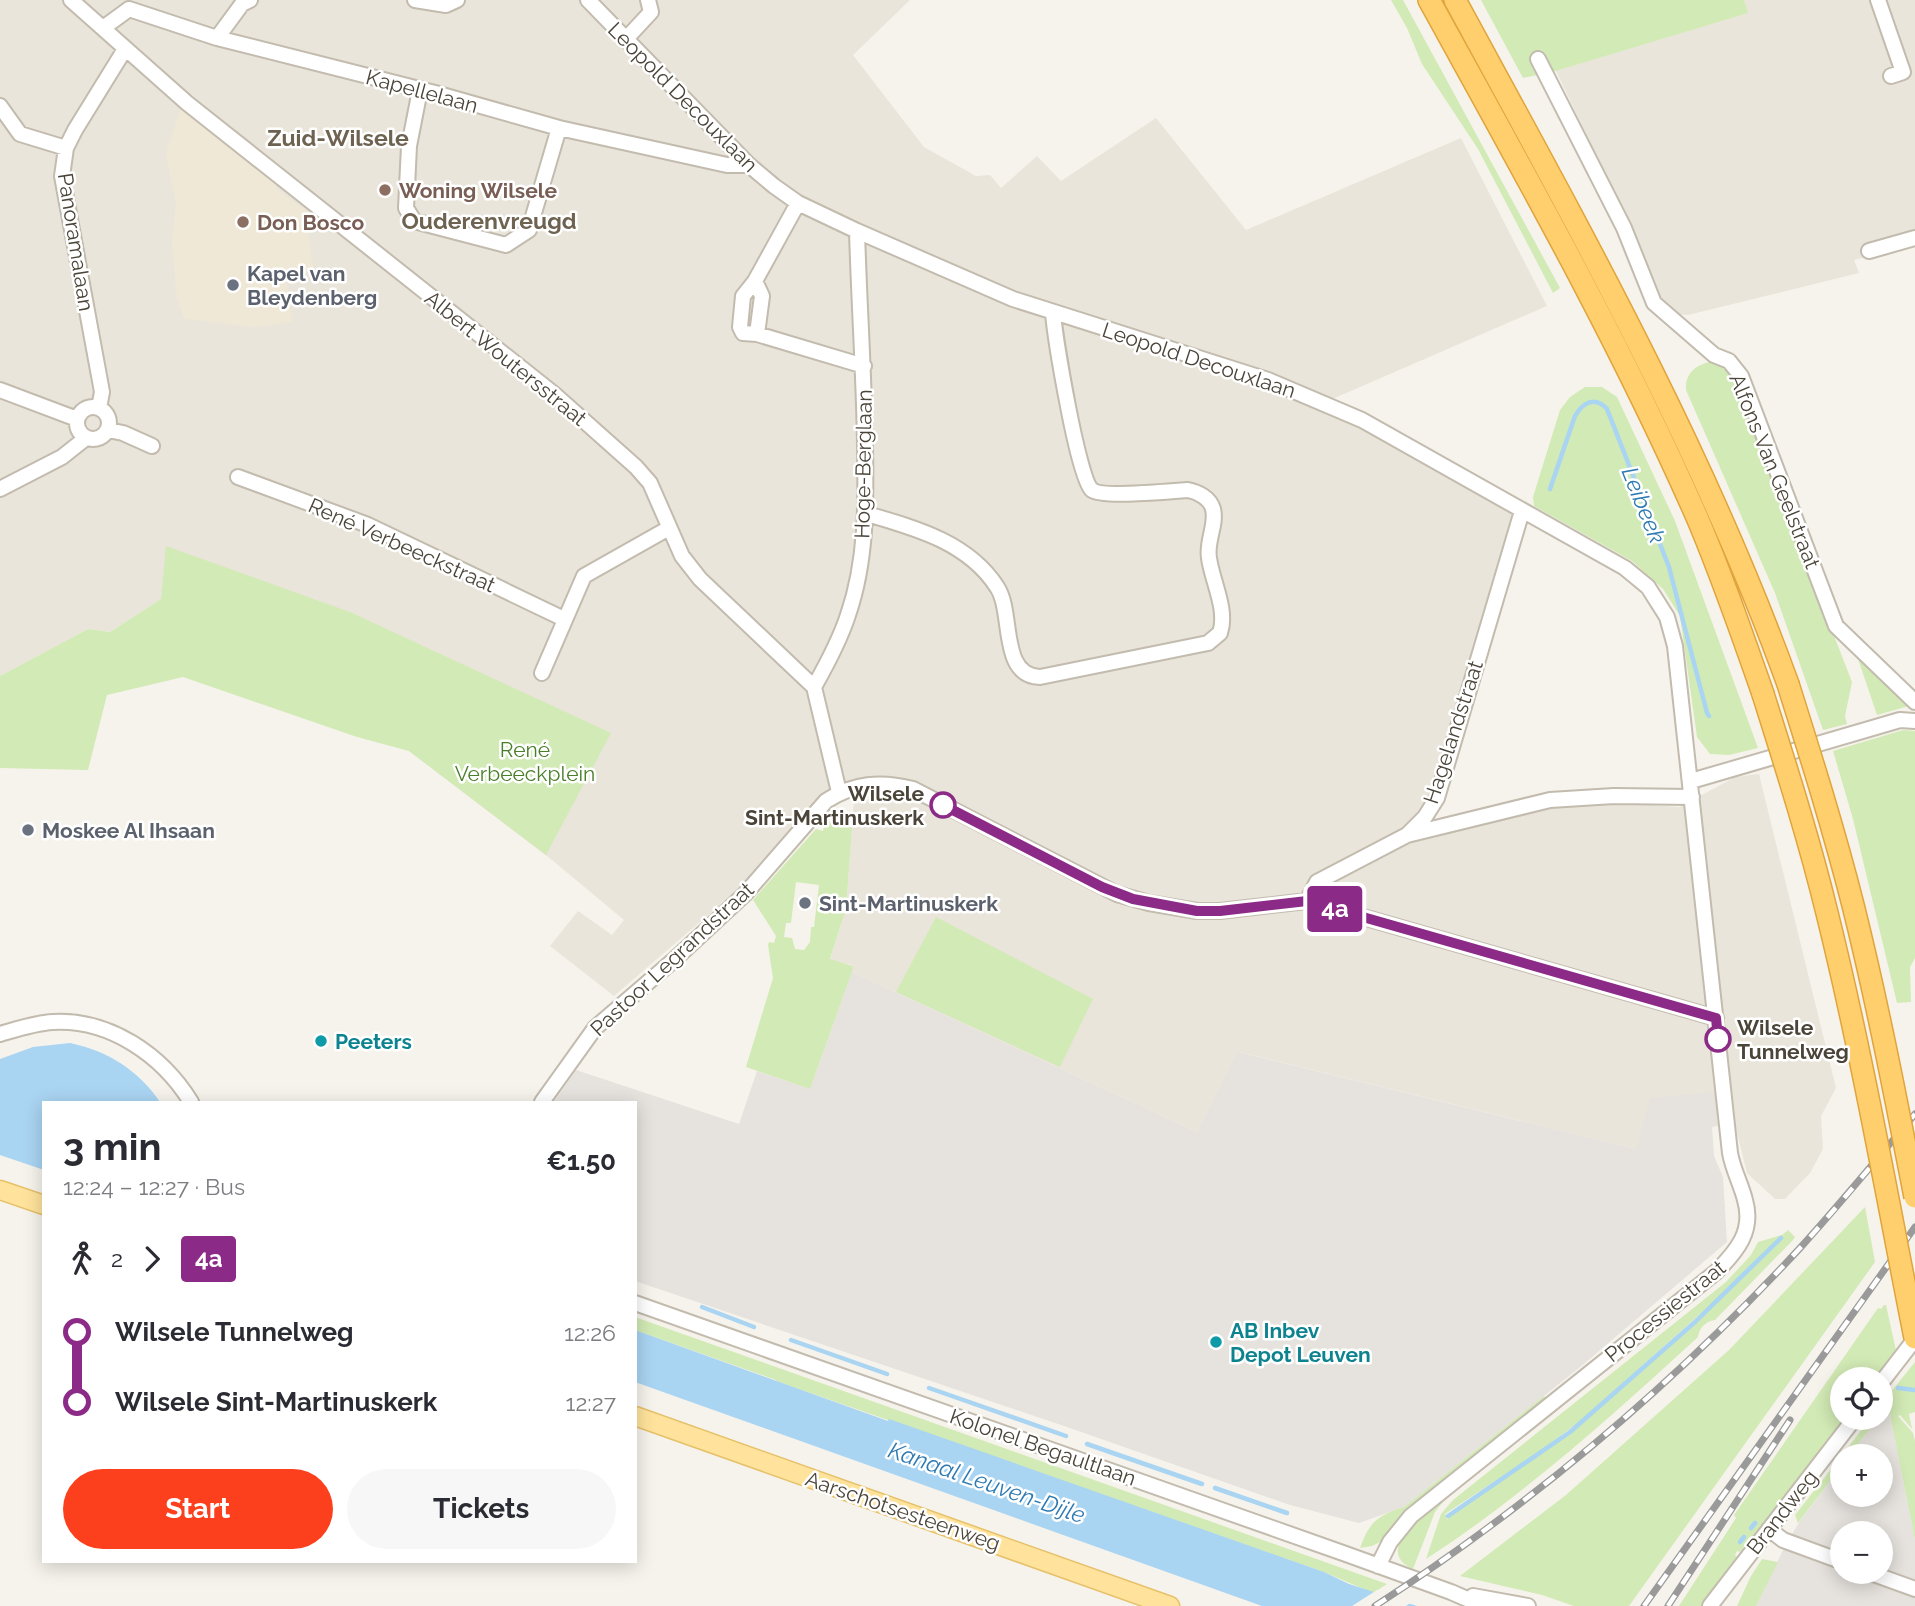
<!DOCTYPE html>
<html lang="en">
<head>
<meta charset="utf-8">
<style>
  body { margin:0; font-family:Raleway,sans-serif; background:#f7f7f7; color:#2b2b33; height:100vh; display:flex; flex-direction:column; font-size:26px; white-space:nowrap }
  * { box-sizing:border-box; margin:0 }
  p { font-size:23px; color:#7c7c81 }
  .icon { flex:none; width:38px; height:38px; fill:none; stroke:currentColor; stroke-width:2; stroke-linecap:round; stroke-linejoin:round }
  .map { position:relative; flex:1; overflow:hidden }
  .panel { position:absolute; left:42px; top:1101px; width:595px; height:462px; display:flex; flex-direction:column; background:#fff; border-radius:0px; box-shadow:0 4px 18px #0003 }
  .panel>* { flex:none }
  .badge { padding:0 14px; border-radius:5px; font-size:24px; line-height:46px }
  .tools { position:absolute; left:1830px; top:1367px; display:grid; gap:14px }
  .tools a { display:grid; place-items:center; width:63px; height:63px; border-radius:50%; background:#fff; box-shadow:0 4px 18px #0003; font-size:35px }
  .map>.badge { position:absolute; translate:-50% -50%; box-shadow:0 0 0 4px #fff }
  .legs { display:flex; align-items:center; gap:10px; height:77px; padding:0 21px; font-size:23px }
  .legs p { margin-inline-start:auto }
  .overview { display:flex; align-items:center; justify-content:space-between; height:119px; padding:0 21px }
  h1 { font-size:38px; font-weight:700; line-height:52px }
  .button { display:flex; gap:14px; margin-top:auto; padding:14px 21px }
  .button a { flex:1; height:80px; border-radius:42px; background:#fc3f1d; color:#fff; font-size:28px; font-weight:700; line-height:80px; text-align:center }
  .button a+a { background:#f7f7f7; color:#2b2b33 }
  ul { padding:0 21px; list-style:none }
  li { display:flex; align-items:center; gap:24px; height:70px; font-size:26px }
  li i { display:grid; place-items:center; width:10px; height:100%; margin:0 9px; background:currentColor }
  li i::after { content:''; width:18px; height:18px; margin:-9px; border:5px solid; border-radius:50%; background:#fff }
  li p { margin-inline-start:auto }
  li:first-child i { background:linear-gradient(#0000 50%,currentColor 0) }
  li:last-child i { background:linear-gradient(currentColor 50%,#0000 0) }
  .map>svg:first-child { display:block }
  .residential { fill:#eae5da }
  .industrial { fill:#e6e2dd }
  .education { fill:#efe8d6 }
  .green { fill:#d2eab5; fill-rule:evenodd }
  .water { fill:#a9d4f2 }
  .pier { fill:#f6f3ec }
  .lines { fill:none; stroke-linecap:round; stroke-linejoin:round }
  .stream { stroke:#a9d4f2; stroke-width:4.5 }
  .minor-casing { stroke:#c2bbae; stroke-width:18 }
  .major-casing { stroke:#e6c16a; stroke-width:21 }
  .highway-casing { stroke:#e0a43c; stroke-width:24 }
  .minor { stroke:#fff; stroke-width:14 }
  .major { stroke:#ffe39c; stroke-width:18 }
  .highway { stroke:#ffcf6e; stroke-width:21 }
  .rail-casing { stroke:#9a9a9a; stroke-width:7 }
  .rail { stroke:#fff; stroke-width:4.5; stroke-dasharray:13; stroke-linecap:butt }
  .highway-bridge-casing { stroke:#e0a43c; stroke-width:24; stroke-linecap:butt }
  .highway-bridge { stroke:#ffcf6e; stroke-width:21 }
  .line-1-casing { stroke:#fff; stroke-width:16 }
  .line-1 { stroke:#8c2b87; stroke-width:10 }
  .education-dot { fill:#8d6e63; stroke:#fff; stroke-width:2.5 }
  .worship-dot { fill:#6b7280; stroke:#fff; stroke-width:2.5 }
  .stop-1-dot { fill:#fff; stroke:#8c2b87; stroke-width:3.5 }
  .culture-dot { fill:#0f9aa8; stroke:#fff; stroke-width:2.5 }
  .labels { text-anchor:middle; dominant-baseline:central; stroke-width:5; stroke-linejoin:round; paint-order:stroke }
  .street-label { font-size:21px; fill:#4b4439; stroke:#fff }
  .education-label { font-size:21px; font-weight:bold; fill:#785e54; stroke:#fff; text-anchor:start }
  .worship-label { font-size:21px; font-weight:bold; fill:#5b616d; stroke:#fff; text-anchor:start }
  .park-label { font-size:21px; fill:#4a7f2a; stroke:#fff }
  .stop-label { font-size:21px; font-weight:bold; fill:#4b4439; stroke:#fff; text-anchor:end }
  .culture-label { font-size:21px; font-weight:bold; fill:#0d838f; stroke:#fff; text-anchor:start }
  .neighbourhood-label { font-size:23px; font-weight:bold; fill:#6e6250; stroke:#fff }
  .water-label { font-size:23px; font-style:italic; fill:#2e7ab2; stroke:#fff }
</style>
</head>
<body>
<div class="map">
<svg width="1915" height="1606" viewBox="0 0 1915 1606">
  <rect width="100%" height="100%" fill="#f6f3ec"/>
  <!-- residential -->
  <path class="residential" d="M0,0H910L853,55L924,147L976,176L990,175L1001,188L1037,156L1061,181L1156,118L1246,230L1461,138L1547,306L1314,407L1371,432L1515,514L1430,799L1411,819L1424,838L1519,813L1587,801L1680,807L1735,777L1759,774L1836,1088L1821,1116L1823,1149L1810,1173L1785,1199H1775L1747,1173L1730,1104L1716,1092L1636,1149L1239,1052L1197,1132L852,972V965L830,960L846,909L854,798L826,793L751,878L614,996L550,946L578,911L612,935L624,920L552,860L409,751L167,546L161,599L110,632L88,629L0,676Z
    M1744,0H1915V244L1854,260L1859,273L1688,315L1670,314L1659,302L1628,222L1556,71L1747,13Z"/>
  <!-- industrial -->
  <path class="industrial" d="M852,972L1197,1132L1238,1052L1636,1149L1650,1098L1716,1092L1718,1126L1712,1127L1714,1156L1723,1177L1727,1242L1579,1368L1404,1507L1359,1523L1290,1505L1064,1426L635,1281V1102H554L576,1070L739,1124L757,1071L810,1089Z
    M1888,1403L1915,1540V1582L1881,1569V1533H1843V1555L1791,1536L1800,1521L1843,1464V1494H1881V1456H1849L1878,1418H1881V1413Z
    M1784,1548L1915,1597V1606H1756Z"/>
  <!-- education -->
  <path class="education" d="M181,108L276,184V189L315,217L308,228L313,270L286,276L292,322L254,327L185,319L177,299L172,242L176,203L166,154Z"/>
  <!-- green -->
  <path class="green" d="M1391,0H1403L1421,33L1560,288L1553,293L1478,149L1422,64L1407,28Z
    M1481,0H1744L1748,13L1556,71L1523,78Z
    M1710,362L1727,367L1734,378L1852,682L1845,716L1847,724L1823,730L1775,593L1686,390C1685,374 1695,365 1710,362Z
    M1585,387H1602L1617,397L1675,521L1758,748L1729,755L1710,754L1697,737L1680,616L1663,589L1632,561L1534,506L1533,497L1560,410L1570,397Z
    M166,546L350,612L611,733L546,855L409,751L357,737L183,677L107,695L88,770L0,768V676L88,629L110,632L161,599Z
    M1856,653L1909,706L1877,715Z
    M1903,730L1915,731V958L1910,967L1911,1002L1897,1003L1853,819L1833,751Z
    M853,814L846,909L830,959L853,966L852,972L810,1089L746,1067L773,978L768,945L769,942L774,943L776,936L753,900L816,829L823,831L825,823ZM796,882L819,885L814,927H811L810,942L804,950L795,949L792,938L784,937L786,923H791Z
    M936,917L1093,999L1060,1067L896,992Z
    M1865,1207L1875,1262L1629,1606H1574L1542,1595L1460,1576L1566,1495L1729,1350Z
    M1788,1230L1795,1237L1793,1240L1715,1320C1706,1321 1699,1328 1698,1337C1612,1416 1522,1497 1426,1559L1441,1514L1453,1500L1726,1282L1751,1255L1758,1242L1782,1235ZM1781,1236L1779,1241L1697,1320L1579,1425L1448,1517V1520L1445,1514L1539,1452L1580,1421L1718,1298Z
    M1884,1305H1886L1897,1355L1878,1379H1843V1418H1848L1752,1541L1750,1540L1748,1546L1745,1545L1740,1552L1737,1551L1735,1555L1739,1559L1702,1606H1679L1736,1518L1734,1515L1878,1308L1881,1309Z
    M635,1317L1387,1584L1373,1593L1324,1572L776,1381V1380L635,1330Z
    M1915,1362V1412L1909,1414L1912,1429L1900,1415L1898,1416L1913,1433L1915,1441V1540L1888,1404L1881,1413V1404L1885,1400L1889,1402L1886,1398Z
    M1544,1396L1546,1399L1408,1509L1380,1542L1372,1546L1360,1548C1370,1521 1377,1516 1404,1507Z
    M1871,1418H1878L1849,1456H1843V1464L1798,1523L1795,1515Z
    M1447,1497L1435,1512L1413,1569C1370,1550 1430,1511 1447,1497Z
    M1762,1559L1778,1562L1756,1606H1737L1751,1576Z"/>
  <!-- water -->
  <path class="water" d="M70,1043C108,1051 138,1070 160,1102H44V1170L0,1155V1059L33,1047Z
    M635,1330L888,1421L889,1419L1324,1572L1349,1584L1417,1606H1262L635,1382Z"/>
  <!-- pier -->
  <path class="pier" d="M1377,1590L1411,1600L1413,1601L1406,1606H1352Z"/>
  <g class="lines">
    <!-- stream -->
    <path class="stream" d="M1550,489L1575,416C1583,402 1595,396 1607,409L1669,567L1707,713L1709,716
      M702,1307L754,1327
      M791,1340L887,1374
      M929,1388L1066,1436
      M1898,1388L1915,1390
      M1087,1444L1202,1484
      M1215,1488L1287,1513
      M1448,1516L1570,1432L1695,1322L1781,1238
      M1751,1528L1755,1523
      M1740,1542L1744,1537"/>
    <defs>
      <path id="minor" d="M71,0L187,103L554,394L636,467L650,483L682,556L700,579L814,687L839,792
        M415,0L446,5L457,0
        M588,0L749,165L774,186L798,203L857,231L1013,299L1268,380L1362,420L1625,568L1648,587L1667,617L1675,646L1730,1153C1733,1170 1741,1184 1745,1200C1754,1231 1737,1251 1716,1272L1411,1516L1390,1542L1378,1566
        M1878,0L1903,72L1891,76
        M103,28L129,9L217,38L435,93L559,128L727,165H749
        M217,38L242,4L250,0
        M625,40L651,12L648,0
        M1538,59L1624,228L1654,303L1714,355L1729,361L1741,376L1836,626L1915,702
        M420,90L409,146L406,208L414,221L506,245L529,230L559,128
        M0,106L20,134L66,148
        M798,203L755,281L743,296L740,327L743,333L757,334L864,366
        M1869,251L1915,238
        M755,281L762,296L757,334
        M0,390L77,419
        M77 423a16 16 0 1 1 32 0a16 16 0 1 1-32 0Z
        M99,408L102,392L100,381L62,176L66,148L75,130L125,49
        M108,430L123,433L152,446
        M238,477L368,525L564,619
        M0,489L62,457L86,438
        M867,514C915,528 968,542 997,587C1014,612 999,676 1040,677L1208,643L1220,633C1228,610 1212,581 1209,558C1206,541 1217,525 1213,509C1210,498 1198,492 1188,490C1172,491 1102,498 1092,490C1078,479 1055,337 1053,313
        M542,673L584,576L669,528
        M814,687C827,664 840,640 848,615C867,560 866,502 865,445C864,374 859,303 857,231
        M1691,781L1900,720L1915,721
        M1407,835L1550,800L1614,796L1692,797
        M1307,901L1317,882L1407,835L1425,817L1437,798L1522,511
        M0,1034C17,1029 35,1023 53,1022C110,1019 162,1055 191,1102
        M542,1102L595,1028L675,959L745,894L826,801C853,783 881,781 913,789L1117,894L1149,903L1197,911H1220L1307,901L1716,1018
        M635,1303L1343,1553L1451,1592L1483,1606
        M1881,1383L1915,1339
        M1769,1529L1783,1540L1843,1562
        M1868,1572L1915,1589
        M1473,1596L1528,1606
        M1710,1606L1855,1418"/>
      <path id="major" d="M0,1190L44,1205
        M635,1416L1170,1606"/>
      <path id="highway" d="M1429,0C1522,169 1618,338 1696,515C1721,573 1742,634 1763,694
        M1455,0C1576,223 1702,446 1788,684"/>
    </defs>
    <!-- minor casing -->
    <use href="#minor" class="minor-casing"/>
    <!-- major casing -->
    <use href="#major" class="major-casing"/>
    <!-- highway casing -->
    <use href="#highway" class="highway-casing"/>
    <!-- minor -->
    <use href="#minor" class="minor"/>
    <!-- major -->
    <use href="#major" class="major"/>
    <!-- highway -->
    <use href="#highway" class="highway"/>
    <defs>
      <path id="rail" d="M1375,1606C1531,1505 1675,1383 1801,1247C1840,1204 1877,1159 1915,1114
        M1644,1606L1915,1227
        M1668,1606L1790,1420"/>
    </defs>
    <!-- rail casing -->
    <use href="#rail" class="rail-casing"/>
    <!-- rail -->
    <use href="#rail" class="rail"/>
    <defs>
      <path id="highway-bridge" d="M1788,684C1811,757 1834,830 1853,905C1877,1001 1896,1099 1915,1197
        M1763,694C1786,767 1809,839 1827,913C1862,1054 1887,1197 1915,1338"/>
    </defs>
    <!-- highway-bridge casing -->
    <use href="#highway-bridge" class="highway-bridge-casing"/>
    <!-- highway-bridge -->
    <use href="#highway-bridge" class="highway-bridge"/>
  </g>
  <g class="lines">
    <defs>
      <path id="line-1" d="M943,805L1102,887L1133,899L1197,911H1220L1307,901L1716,1018L1718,1039"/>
    </defs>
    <!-- line-1 casing -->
    <use href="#line-1" class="line-1-casing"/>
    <!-- line-1 -->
    <use href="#line-1" class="line-1"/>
  </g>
  <!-- markers -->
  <g class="education-dot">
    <circle cx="385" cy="190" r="7"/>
    <circle cx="243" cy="222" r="7"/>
  </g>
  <g class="worship-dot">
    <circle cx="233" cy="285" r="7"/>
    <circle cx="28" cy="830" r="7"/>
    <circle cx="805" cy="903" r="7"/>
  </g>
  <g class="stop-1-dot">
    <circle cx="943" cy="805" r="12"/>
    <circle cx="1718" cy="1039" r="12"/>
  </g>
  <g class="culture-dot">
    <circle cx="321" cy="1041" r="7"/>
    <circle cx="1216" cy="1342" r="7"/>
  </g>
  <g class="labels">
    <!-- street labels -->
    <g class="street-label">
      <text transform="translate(422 91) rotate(15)">Kapellelaan</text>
      <text transform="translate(683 97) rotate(45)">Leopold Decouxlaan</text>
      <text transform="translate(76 242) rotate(81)">Panoramalaan</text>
      <text transform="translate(506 358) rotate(39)">Albert Woutersstraat</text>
      <text transform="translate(1199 360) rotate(18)">Leopold Decouxlaan</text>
      <text transform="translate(863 464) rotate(-89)">Hoge-Berglaan</text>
      <text transform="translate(1775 471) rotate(68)">Alfons Van Geelstraat</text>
      <text transform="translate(402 545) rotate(24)">René Verbeeckstraat</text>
      <text transform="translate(1453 732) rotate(-72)">Hagelandstraat</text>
      <text transform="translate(672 959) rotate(-43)">Pastoor Legrandstraat</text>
      <text transform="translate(1665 1311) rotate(-39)">Processiestraat</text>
      <text transform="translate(1043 1447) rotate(19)">Kolonel Begaultlaan</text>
      <text transform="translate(903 1511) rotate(19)">Aarschotsesteenweg</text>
      <text transform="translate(1782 1512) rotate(-52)">Brandweg</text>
    </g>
    <!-- education labels -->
    <g class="education-label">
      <text x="399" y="190">Woning Wilsele</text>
      <text x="257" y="222">Don Bosco</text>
    </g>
    <!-- worship labels -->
    <g class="worship-label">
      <text x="247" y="273">Kapel van<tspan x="247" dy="24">Bleydenberg</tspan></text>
      <text x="42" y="830">Moskee Al Ihsaan</text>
      <text x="819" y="903">Sint-Martinuskerk</text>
    </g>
    <!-- park labels -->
    <g class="park-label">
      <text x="525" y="749">René<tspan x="525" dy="24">Verbeeckplein</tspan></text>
    </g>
    <!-- stop labels -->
    <g class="stop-label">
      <text x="924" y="793">Wilsele<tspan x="924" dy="24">Sint-Martinuskerk</tspan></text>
      <text x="1737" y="1027" text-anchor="start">Wilsele<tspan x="1737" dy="24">Tunnelweg</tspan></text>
    </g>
    <!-- culture labels -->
    <g class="culture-label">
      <text x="335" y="1041">Peeters</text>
      <text x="1230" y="1330">AB Inbev<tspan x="1230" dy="24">Depot Leuven</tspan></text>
    </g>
    <!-- neighbourhood labels -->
    <g class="neighbourhood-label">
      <text x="338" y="137">Zuid-Wilsele</text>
      <text x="489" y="220">Ouderenvreugd</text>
    </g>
    <!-- water labels -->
    <g class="water-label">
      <text transform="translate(1644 505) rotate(68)">Leibeek</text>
      <text transform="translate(987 1482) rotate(19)">Kanaal Leuven-Dijle</text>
    </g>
  </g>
</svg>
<div class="tools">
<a><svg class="icon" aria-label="locate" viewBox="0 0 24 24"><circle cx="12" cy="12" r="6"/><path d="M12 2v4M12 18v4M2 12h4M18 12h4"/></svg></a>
<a>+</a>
<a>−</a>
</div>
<b class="badge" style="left:1335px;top:909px;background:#8c2b87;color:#fff">4a</b>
<section class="panel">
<div class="overview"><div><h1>3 min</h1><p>12:24 – 12:27 · Bus</p></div><b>€1.50</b></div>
<div class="legs"><svg class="icon" aria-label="walk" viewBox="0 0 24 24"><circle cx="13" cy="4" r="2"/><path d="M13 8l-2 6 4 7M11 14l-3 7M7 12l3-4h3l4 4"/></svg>2<svg class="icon" aria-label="forward" viewBox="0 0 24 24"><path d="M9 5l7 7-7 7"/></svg><b class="badge" style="background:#8c2b87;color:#fff">4a</b></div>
<ul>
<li><i style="color:#8c2b87"></i><b>Wilsele Tunnelweg</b><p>12:26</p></li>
<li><i style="color:#8c2b87"></i><b>Wilsele Sint-Martinuskerk</b><p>12:27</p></li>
</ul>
<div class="button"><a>Start</a><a>Tickets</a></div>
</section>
</div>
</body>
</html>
